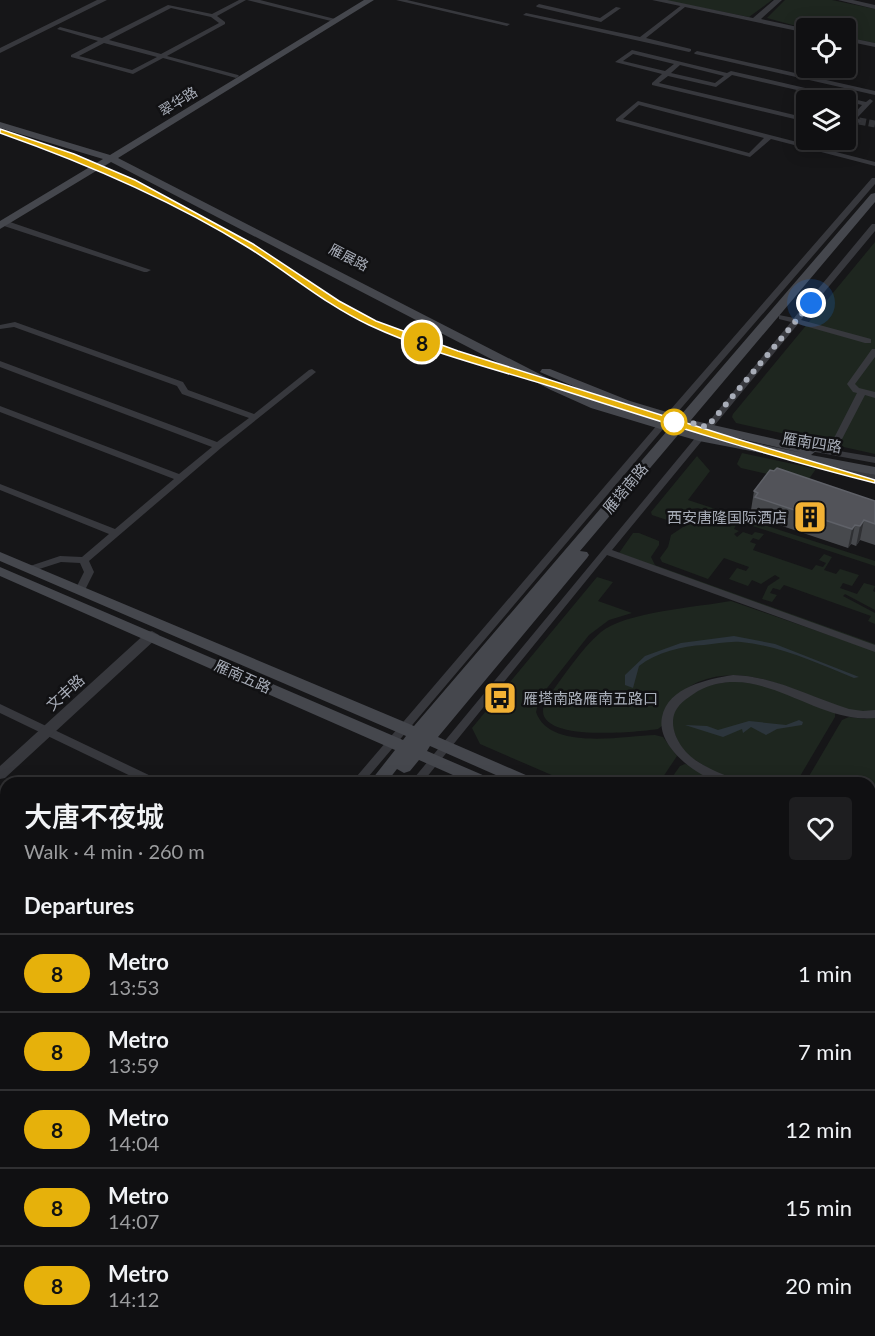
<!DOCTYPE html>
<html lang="en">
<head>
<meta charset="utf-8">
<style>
  body { margin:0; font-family:Lato,"Noto Sans SC",sans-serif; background:#1e1e20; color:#f1f3f6; height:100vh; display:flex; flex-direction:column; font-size:22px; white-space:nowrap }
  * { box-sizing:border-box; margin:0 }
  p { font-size:20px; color:#9c9d9f }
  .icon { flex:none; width:33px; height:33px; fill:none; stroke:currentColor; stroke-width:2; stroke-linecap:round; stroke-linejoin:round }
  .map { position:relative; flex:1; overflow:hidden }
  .drawer { position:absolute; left:0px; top:777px; width:876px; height:560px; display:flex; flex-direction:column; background:#101012; border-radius:18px 18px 0 0; box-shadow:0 3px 15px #0003,0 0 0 2px #303032 }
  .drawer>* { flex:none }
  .badge { padding:0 12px; border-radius:20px; font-size:21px; line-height:39px }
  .fabs { position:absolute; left:796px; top:18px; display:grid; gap:12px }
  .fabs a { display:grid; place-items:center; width:60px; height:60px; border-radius:6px; background:#101012; box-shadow:0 3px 15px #0003,0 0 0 2px #303032; font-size:30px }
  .you { position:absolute; width:30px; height:30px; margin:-15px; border:4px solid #fff; border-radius:50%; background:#1a73e8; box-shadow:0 0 0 9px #1a73e833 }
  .map>.badge { position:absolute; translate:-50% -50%; box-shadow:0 0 0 3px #fff }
  h2 { padding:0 24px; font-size:22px; line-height:54px }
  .round { display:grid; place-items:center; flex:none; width:63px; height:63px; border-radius:6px; background:#1e1e20 }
  .headline { display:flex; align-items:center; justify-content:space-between; height:102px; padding:0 24px }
  h1 { font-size:28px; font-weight:600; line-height:45px }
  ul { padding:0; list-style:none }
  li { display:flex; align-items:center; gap:18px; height:78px; padding:0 24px; border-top:2px solid #303032 }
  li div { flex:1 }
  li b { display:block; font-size:22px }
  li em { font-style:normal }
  li .badge { min-width:66px; font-weight:700; text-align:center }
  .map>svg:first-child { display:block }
  .green { fill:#1e261f }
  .water { fill:#2c353c }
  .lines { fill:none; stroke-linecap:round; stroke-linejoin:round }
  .minor-tunnel { stroke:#333438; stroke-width:7; stroke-dasharray:7 3; stroke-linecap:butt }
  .minor { fill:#37383d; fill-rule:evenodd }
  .tertiary { fill:#37383d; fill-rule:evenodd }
  .secondary { fill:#45474d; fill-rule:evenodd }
  .wall { fill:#47494d }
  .shaded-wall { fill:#2f3033 }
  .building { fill:#525359; stroke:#5f6168; stroke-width:1.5 }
  .line { fill:#e6b10b; stroke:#fff; stroke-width:1.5 }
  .walk { stroke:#a8adb8; stroke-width:6; stroke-dasharray:0 10.8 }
  .stop-dot { fill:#fff; stroke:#e6b10b; stroke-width:3 }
  .labels { text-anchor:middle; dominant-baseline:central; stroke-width:5; stroke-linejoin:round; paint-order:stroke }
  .far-street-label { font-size:14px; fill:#a8adb8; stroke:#111113 }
  .street-label { font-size:15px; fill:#a8adb8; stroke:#111113 }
  .poi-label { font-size:15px; fill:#a8adb8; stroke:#111113; text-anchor:end }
</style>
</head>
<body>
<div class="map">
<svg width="875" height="1336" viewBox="0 0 875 1336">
  <rect width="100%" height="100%" fill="#161618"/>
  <!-- green -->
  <path class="green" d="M662,0H772L749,17Z
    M785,0H832L875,9V43L846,37V28L807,29L767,18Z
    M875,242V454L736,423L732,417L733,414Z
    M742,453L816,469L806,483L741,468L737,464Z
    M697,456L710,471L688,500L875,561V566L698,508L690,509L676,523L652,515L651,512Z
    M703,514L736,525L734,529L739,531L734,534L737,537L743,532L752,535L755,532L764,534L759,540L753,538L750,542L756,544L753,550L812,570L816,565L823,567L826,563L819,560L824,554L832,557L824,570L836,574L840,569L859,575L852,586L843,583L840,588L857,594L864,583L875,586L873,591L875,592V610L845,594L843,596L875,613V624L868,621L871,616L784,585L780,590L773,588L770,593L777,595L772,602L762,599L768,586L780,578L775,575L761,584L752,580L748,586L729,579L737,568L746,571L749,567L724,558L708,579L662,562L660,558L668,547L671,535L686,525L695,515Z
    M633,533H639L659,541V545L651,557L655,565L875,644V647L619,553Z
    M597,577L613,582L598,601L632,613L609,620L589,635L540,697L536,712C549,751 623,736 655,735L663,737L677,756L659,783H570L480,744L472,728Z
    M731,601L875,651V711C859,716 841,708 826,702C786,686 742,664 698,682C670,694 676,718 658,729C639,732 517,745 548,697C564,676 580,650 601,632C625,612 698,607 731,601Z
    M733,681L767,685L835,713V717L796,783H739L712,771L689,756L680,746L672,727L673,714L680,702L705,686Z
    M849,717L865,719L875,717V790L870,788V783H805L842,720Z
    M685,764L689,765L724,783H668L680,766Z"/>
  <!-- water -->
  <path class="water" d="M734,636L775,644L859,677L854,678C817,663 781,646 741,642C728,641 716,644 704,645C682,646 657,652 639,666L633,688L625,685V675L645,656L681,643Z
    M799,720L803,722L802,725L777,729L766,735L751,727L743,733L742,729L723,737L685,725L707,726L718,730L749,721L786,725Z"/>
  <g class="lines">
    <!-- minor-tunnel -->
    <path class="minor-tunnel" d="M859,121L875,124"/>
    <!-- minor -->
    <path class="minor" d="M239,0H246L217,16L225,22V24L167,56L238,75L239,76L236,78L163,58L133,74L71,57V55L98,41L57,29L60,27L102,38L168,5L212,14ZM171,8L211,17L219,23L161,54L109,40ZM104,43L157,57L132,70L79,56Z
      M396,0H407L510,24L507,26Z
      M539,4L600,18L616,7L621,8L601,22L537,7L536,6Z
      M683,4L686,6L685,7L646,38L691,49V51L689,52L523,15L526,13L640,37Z
      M632,50L727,73L731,71L866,102L870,99L873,101L857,118L862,121L859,123L849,119L862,105L732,75L716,87L668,76L659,83L807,118V122L652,85V83L662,74L615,62ZM633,54L674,64L665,71L623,61ZM680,65L724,76L715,83L671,73Z
      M697,51L875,91V95L695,54L694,53Z
      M638,101L875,162V166L771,139L750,157L616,121V119ZM639,105L764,138L749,153L623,119Z
      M872,178H875V184L664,428L363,783H351L658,424Z
      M1,221H7L151,270L147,272H144L1,225Z
      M872,224H875V231L801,320L871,339V343H865L798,324L612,550L875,645V652L607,555L422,783H410L791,322L779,319V315L794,318Z
      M15,322L183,382L188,390L254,414L309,370L312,369L316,372L221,448L89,561L94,572L84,592L80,593L75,590L84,572L80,563L61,562L30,572L25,569L27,567L60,556L82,557L109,534L0,490V484L115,529L174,479L0,412V406L179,474L212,447L0,367V361L217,442L249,418L182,394L177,386L14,327L0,329V325Z
      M872,349H875V357L855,384L859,388L875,392V398L865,395L841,441L833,450L875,457V463L799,449V445L802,444L824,448L833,440L857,393L853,392L847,384Z
      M796,455L875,475V481L793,460L791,458Z
      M733,675C774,676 810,697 849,709L863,711L875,710V718C814,724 760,659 698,691C689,697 680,702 675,712C670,724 675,737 682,747C694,764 718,772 736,780L738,783C732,783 725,784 719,782C695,775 656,746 662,717C668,687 708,679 733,675Z
      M0,704L153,777L155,780L153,783H140L141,781L0,713Z
      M0,938L6,941V954L0,951Z
      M875,1132V1153L870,1155V1134Z
      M6,1192V1210L0,1213V1195Z
      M6,1289V1307L0,1310V1292Z
      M201,1330H217L215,1336H198Z
      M781,1330H796L795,1336H779Z"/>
    <!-- tertiary -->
    <path class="tertiary" d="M97,0H107L0,53V48Z
      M247,0H260L339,20L335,22Z
      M652,0H667L753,18L774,0H782L761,19L807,29V33Z
      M838,0H853L875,5V9Z
      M846,37L875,43V47L846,41Z
      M152,631L159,635L157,638L5,778L0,779V766L147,632Z
      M0,828L6,830V843L0,841Z"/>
    <!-- secondary -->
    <path class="secondary" d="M364,0H374L118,158L559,384L599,402L673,425L675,423L622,407L540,372L542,369H550L630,401L680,416L871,194L875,193V202L691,420L815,448L816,451L811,455L875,467V475L699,441L678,435L580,551L587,552L589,555L587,558L438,737L535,779L537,783H514L430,746L427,751L492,779L494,783H471L419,760L410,771L404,773L397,769L386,783H369L395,750L0,576V567L403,740L406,736L0,561V552L414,726L667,431L591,408L551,390L111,162L0,229V221L103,159L0,128V122L110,155ZM686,426L693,428L803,453L684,428Z
      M870,929L875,931V957L870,956Z
      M6,1229V1276L0,1278V1232Z"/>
  </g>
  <!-- wall -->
  <path class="wall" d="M774,471L875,501V545L860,540L856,546L851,544L848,548L752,516L753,511L751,510L754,491Z"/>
  <!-- shaded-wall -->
  <path class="shaded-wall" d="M864,520L860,540L856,546L860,526Z
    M855,525L851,544L848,548L852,529Z"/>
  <!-- building -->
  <path class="building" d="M777,468L875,501V524L864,520L860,526L855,525L852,529L755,497L758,493L754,491L770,470L774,471Z"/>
  <!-- line -->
  <path class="line" d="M0,129L74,154L135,180L253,244L339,301L376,321L458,351L737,439L875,480V483C768,456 664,423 559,389C496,369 429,353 369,325C326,305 289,273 249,248C170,199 85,163 0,133Z"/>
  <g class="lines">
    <!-- walk -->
    <path class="walk" d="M674,422L669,417L707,427L811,303"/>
  </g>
  <!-- icons -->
  <defs>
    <symbol id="building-square" viewBox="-11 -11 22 22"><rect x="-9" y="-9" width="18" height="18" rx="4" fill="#f2b134" stroke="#111113"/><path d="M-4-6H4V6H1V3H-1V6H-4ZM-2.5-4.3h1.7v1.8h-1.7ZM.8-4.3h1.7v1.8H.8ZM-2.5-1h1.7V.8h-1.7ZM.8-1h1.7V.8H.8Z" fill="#111"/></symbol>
    <symbol id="bus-square" viewBox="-11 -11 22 22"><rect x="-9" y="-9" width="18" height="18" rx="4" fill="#f2b134" stroke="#111113"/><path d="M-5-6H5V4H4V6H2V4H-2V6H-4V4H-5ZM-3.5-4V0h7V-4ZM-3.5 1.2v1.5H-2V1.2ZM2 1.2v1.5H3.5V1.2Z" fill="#111"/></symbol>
  </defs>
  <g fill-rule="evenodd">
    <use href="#building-square" x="791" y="498" width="38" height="38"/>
    <use href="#bus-square" x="481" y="679" width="38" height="38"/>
  </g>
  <!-- markers -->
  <circle class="stop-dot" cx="674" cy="422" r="12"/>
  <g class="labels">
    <!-- far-street labels -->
    <g class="far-street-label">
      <text transform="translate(178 101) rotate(-32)">翠华路</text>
      <text transform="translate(349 257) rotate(27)">雁展路</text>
    </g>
    <!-- street labels -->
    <g class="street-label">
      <text transform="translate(812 442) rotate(9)">雁南四路</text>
      <text transform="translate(625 488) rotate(-50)">雁塔南路</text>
      <text transform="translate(243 676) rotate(24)">雁南五路</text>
      <text transform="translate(65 692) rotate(-42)">文丰路</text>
    </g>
    <!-- poi labels -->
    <g class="poi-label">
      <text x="787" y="517">西安唐隆国际酒店</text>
      <text x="523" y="698" text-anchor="start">雁塔南路雁南五路口</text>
    </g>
  </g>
</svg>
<div class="fabs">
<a><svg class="icon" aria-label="locate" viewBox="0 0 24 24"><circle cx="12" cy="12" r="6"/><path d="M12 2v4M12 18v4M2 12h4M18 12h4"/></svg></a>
<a><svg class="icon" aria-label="layers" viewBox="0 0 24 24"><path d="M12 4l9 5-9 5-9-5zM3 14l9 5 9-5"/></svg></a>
</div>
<div class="you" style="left:811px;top:303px"></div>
<b class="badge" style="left:422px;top:342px;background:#e6b10b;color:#111">8</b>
<section class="drawer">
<div class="headline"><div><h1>大唐不夜城</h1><p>Walk · 4 min · 260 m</p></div><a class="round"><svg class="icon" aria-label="heart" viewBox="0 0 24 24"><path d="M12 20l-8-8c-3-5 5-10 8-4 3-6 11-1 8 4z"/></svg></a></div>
<h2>Departures</h2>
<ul>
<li><span class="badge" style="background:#e6b10b;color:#111">8</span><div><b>Metro</b><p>13:53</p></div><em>1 min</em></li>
<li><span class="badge" style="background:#e6b10b;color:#111">8</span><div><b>Metro</b><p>13:59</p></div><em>7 min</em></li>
<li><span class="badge" style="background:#e6b10b;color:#111">8</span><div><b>Metro</b><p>14:04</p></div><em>12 min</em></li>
<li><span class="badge" style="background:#e6b10b;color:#111">8</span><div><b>Metro</b><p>14:07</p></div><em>15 min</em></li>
<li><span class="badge" style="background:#e6b10b;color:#111">8</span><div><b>Metro</b><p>14:12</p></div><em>20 min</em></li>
</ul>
</section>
</div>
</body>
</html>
